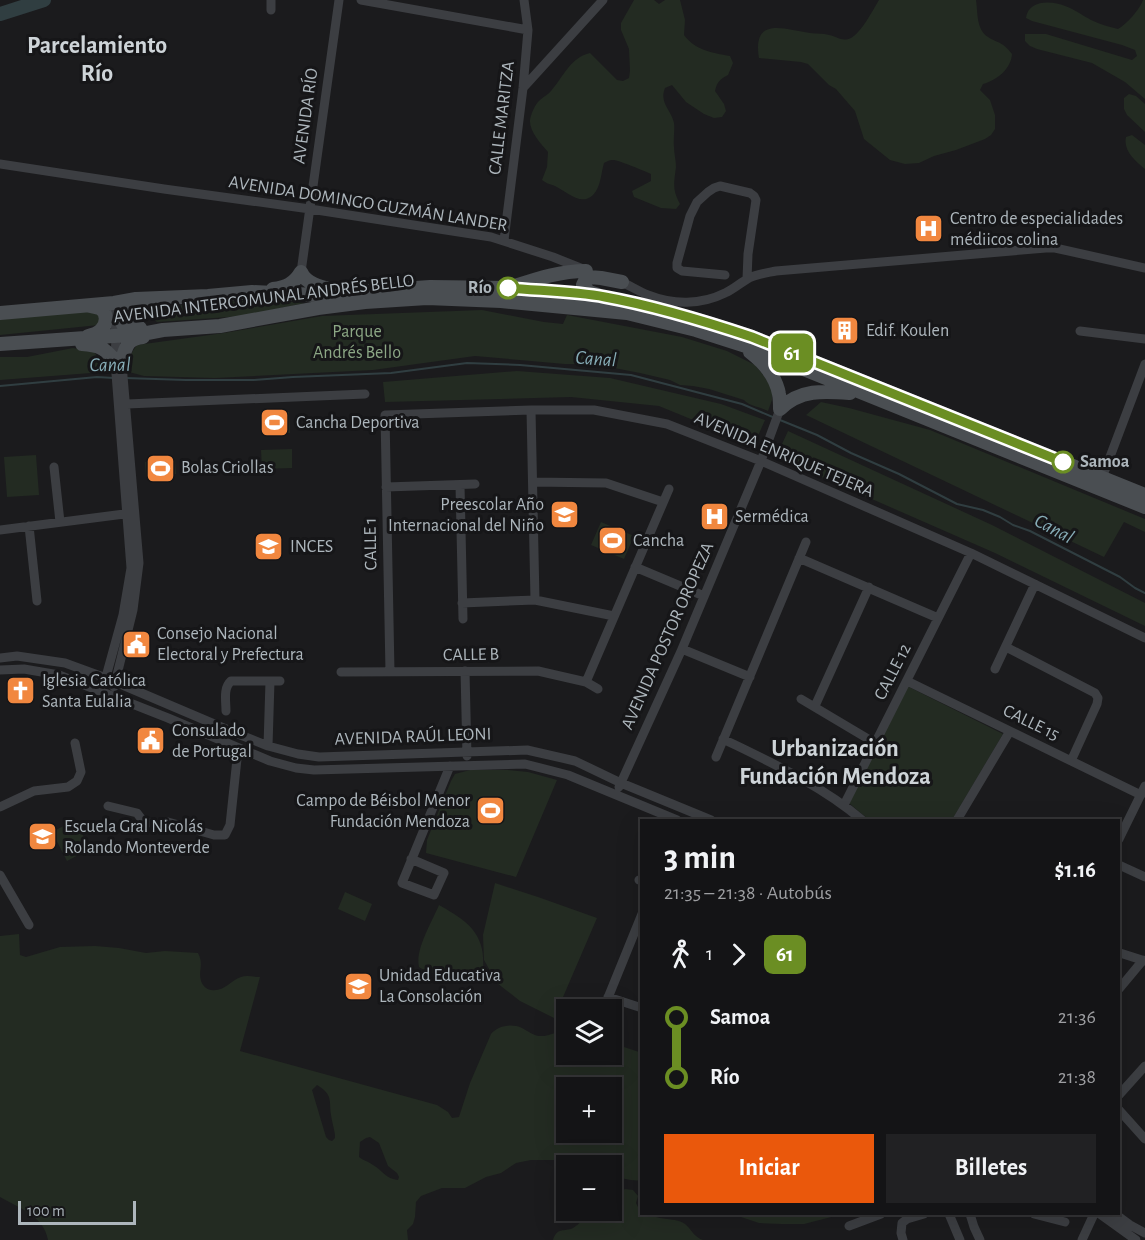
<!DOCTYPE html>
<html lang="es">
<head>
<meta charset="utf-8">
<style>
  body { margin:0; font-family:"Alegreya Sans",sans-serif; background:#212123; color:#f1f3f6; height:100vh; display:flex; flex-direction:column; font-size:22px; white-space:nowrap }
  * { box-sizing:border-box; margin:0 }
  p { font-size:20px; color:#9d9ea1 }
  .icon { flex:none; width:33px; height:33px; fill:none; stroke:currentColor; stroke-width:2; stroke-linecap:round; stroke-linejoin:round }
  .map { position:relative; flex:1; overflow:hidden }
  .panel { position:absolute; left:640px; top:819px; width:480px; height:396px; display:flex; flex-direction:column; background:#141416; border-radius:0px; box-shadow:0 6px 24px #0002,0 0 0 2px #333335 }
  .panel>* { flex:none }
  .badge { padding:0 12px; border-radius:9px; font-size:21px; line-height:39px }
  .tools { position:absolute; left:556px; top:999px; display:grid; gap:12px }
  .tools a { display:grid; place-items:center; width:66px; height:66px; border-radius:0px; background:#141416; box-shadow:0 6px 24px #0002,0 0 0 2px #333335; font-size:30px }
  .scale { position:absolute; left:18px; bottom:15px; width:118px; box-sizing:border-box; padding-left:6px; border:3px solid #adb6bc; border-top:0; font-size:16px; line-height:21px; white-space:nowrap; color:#adb6bc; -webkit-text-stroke:4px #161618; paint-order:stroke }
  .map>.badge { position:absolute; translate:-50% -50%; box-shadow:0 0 0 3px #fff }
  .legs { display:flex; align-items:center; gap:9px; height:66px; padding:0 24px; font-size:20px }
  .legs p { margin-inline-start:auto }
  .head { display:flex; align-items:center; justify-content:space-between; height:102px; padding:0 24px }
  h1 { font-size:33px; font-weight:700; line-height:45px }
  .button { display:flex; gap:12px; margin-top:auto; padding:12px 24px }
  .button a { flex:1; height:69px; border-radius:0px; background:#ea580c; color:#fff; font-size:24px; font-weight:700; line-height:69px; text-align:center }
  .button a+a { background:#212123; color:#f1f3f6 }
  ul { padding:0 24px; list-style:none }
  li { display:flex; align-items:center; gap:21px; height:60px; font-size:22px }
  li i { display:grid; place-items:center; width:9px; height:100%; margin:0 8px; background:currentColor }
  li i::after { content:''; width:15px; height:15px; margin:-8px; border:4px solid; border-radius:50%; background:#141416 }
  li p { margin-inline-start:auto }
  li:first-child i { background:linear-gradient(#0000 50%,currentColor 0) }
  li:last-child i { background:linear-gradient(currentColor 50%,#0000 0) }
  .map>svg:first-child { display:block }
  .green { fill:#232b22; fill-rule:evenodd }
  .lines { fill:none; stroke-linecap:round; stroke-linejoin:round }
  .stream { stroke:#303e41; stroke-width:2 }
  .river { stroke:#303e41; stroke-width:14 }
  .street { stroke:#3c3e42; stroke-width:9 }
  .secondary { stroke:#4a4e52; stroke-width:14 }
  .line-1-casing { stroke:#fff; stroke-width:14 }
  .line-1 { stroke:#6b8e23; stroke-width:9 }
  .stop-1-dot { fill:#fff; stroke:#6b8e23; stroke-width:3 }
  .labels { text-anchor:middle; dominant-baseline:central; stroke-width:6; stroke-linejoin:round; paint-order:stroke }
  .street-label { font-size:18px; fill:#adb6bc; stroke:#161618 }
  .poi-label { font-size:18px; fill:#adb6bc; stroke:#161618; text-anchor:start }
  .stop-label { font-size:18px; font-weight:bold; fill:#adb6bc; stroke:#161618; text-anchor:end }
  .park-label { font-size:18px; fill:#8ca785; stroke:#161618 }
  .water-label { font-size:20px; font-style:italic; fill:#86acb6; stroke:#161618 }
  .district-label { font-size:24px; font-weight:bold; fill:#ced4d8; stroke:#161618 }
</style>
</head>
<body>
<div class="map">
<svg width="1145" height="1240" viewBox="0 0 1145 1240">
  <rect width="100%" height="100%" fill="#1b1b1d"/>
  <!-- green -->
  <path class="green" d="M634,0H654L659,4L665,0H680L685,20L684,35C695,50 712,53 730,56L733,63L728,75C720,79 717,82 715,91L724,104L726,111L722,117L714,118L704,114L686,102L672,85L665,88C659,103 671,109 674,123C675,131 673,139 674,147C674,154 676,160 676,167C674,183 672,189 680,204L676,209L661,208L634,197L632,191L651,181V174C644,171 619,160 613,160C609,160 608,161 604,163C601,173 601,187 593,195C581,207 566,191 555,186C550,184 547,184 542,180L547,167L548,152C541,144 529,131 530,120C531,114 535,104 540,100C544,96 548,95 551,91C563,77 571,57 590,53L617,80L623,81L629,78L630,71L629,49L621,30V23Z
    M879,0H976C978,13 976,29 988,37C999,44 1002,41 1012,54C1011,69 997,80 983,84L980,90L990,100L995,115V129L991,135L985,139L956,150L934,156L919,163L905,164L890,160L864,139L855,111L836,89L829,85L808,64L801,62L759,58C752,16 784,29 810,33C816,34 823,33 829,35C838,37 842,42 851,38C861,33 873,10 879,0Z
    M1143,0H1145V99L1125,82L1092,63L1037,49L1030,46L1025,41V34H1046L1132,60L1137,56L1135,50L1122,45L1032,21L1026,18C1028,0 1051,0 1065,6C1074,9 1082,15 1091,20C1099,24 1109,27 1118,29C1126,25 1140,9 1143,0Z
    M1129,94L1136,96L1145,104V132L1127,115L1124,109V98Z
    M1132,135L1145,145V169C1135,161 1123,151 1126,137Z
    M268,300L305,303L243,316L157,322L150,315C172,300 240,302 268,300Z
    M482,310L544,322L563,324L567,315L682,337L727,351L755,365L764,376L772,388V400L768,411C761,407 749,406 744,400L709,389L693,386L680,385L670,380L640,373L594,364H565L475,356L373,370L215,378L144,376L129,372C128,361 130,354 137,345L224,333L322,316Z
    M92,311L102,317L99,325L0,335V320L9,318Z
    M73,348L94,352L102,363L104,372L0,380V357H27Z
    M517,371L610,378L721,404L765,420L754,445L659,406L571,397L385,402L383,382Z
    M821,402L849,408L930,430L1145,519V532L1124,522L1104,557L806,415Z
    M289,412L290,433L262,434L261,413Z
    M788,431L992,525L1145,603V626L995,553L776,457Z
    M292,449V468L262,469L261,450Z
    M36,455L39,495L7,497L4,457Z
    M175,460L176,474L146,477L145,462Z
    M601,522L634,536L624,559L591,545Z
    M907,686L1003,734L952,820H869L849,803Z
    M470,770H508L528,772L557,780L516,877L426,853L427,840L451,781L455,774Z
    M75,820L90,849L67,861L52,832Z
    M495,883L538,897L597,918L554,1018L520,1001L497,983L484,960L483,935Z
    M345,892L372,904L365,921L338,909Z
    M439,905C458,916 477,926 482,949C484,959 483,972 483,983L427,972L419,967C415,949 432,922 439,905Z
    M19,934L20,955L26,957L60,947L95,946L119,948L146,953L165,951L198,953C204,964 198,971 201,981C203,986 206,989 211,990C224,992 230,981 241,977C247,975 253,977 260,977L240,1051L437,1105L448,1112L452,1118L459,1117L470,1083L491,1034C498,1026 511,1023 522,1028C528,1031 532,1035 539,1036C548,1037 559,1031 567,1029V1054H612V1043L642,1053V1180C632,1182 622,1177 612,1177V1166L584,1165L573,1158H565L556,1160H531L516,1163L501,1173L486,1177L465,1188H442L421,1196L416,1202L415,1217L413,1224L407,1230L408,1240H48C44,1216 19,1208 0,1197V936ZM317,1085C333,1095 329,1099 331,1115C332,1122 334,1128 335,1135V1138L332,1141L329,1140L326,1137L312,1090ZM567,1088H612V1132H567ZM370,1137L379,1143L388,1166L397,1173L399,1177L398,1180C386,1179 382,1170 373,1165C368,1161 364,1161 359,1157L360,1142L366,1138Z
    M625,1189L633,1190L638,1196L636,1203L639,1209L642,1211V1214C648,1214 651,1216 656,1217C666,1220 676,1218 685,1224C692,1230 694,1237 703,1240H553C557,1227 564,1232 573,1228C579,1225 586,1215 591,1211L612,1210V1198Z
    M732,1214H775L781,1215L794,1214H843L804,1224H782L759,1223Z"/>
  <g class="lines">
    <!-- stream -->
    <path class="stream" d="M125,378L186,380H254L293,377L391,373L467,363L520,365L631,375L742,404L775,418
      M0,386L97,377L114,378
      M780,420L817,435L851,453L899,474L957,504L983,510L1000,517L1013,525L1030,531L1120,577L1135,588L1145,593"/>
    <!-- river -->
    <path class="river" d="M0,14L44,0"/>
    <!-- street -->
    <path class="street" d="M361,0L528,30
      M271,10V0
      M523,88L603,0
      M0,164L164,189L310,209L491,237L553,257L583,269
      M504,240L523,88L528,30L524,0
      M301,272L339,0
      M725,275L682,271L677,268V263L690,216L697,202L708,192L714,188L720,186L750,193L754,196L756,200L748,254L747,279
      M619,281C629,285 638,291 648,295C673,305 701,305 725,293C734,289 740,283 749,278C757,274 766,273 776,271L1046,248H1055L1145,268
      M1080,331L1145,339
      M127,404L365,394
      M531,410L535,600
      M54,467L60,522
      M1102,478L1145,364
      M533,482L606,483L663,502
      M460,485L463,619
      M386,487L475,484
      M29,526L37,601
      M0,530L132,513
      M799,558L938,618
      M635,567L704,596
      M462,603L535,600L614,616
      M1006,647L1095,693L1098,698L1097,704L1071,761
      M682,649L750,677
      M0,658L17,656L65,663L106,678L233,732L268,746L298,754L319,757L527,750L575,761L621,783L711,820
      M995,669L1035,584
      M0,670L24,669L59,675L168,718L270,761L296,768L314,770L525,764L568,775L677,820
      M465,671L467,756
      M341,672L538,671L586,682L598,689
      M390,672L385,415L531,410H594L667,424L761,461L971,553L1145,638
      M907,681L1141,795
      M586,682L669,489
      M104,684L123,615L131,568L115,361L116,336L114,303
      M114,687L133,610L139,563L121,353
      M801,699L875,743
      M815,706L869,587
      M226,711C226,701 223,688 231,681H280
      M723,739C772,763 821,785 862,820
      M268,746L270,681
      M716,757L806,542
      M619,787L682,649L761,461L780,409
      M844,805L971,553
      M108,806L137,813L143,821L154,824L168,822L214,835H225L230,825L237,759L233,746
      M0,807L34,791L68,787L77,781L81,772L75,743
      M957,820L1010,731
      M1119,839L1145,786
      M411,859L444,873L434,895L402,883L450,766
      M1119,865L1145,877
      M0,875L29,925
      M639,880L642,881
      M1120,953L1145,961
      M1119,989L1143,960
      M608,997L642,1008
      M603,1010L642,914
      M1119,1095L1145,1066
      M1119,1110L1145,1139
      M949,1214L960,1240
      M970,1214L974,1227L980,1240
      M1034,1214L1065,1222
      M1100,1214L1136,1240
      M1115,1214L1130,1225L1145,1233
      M849,1226L881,1214
      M903,1240L901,1233L902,1223L907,1219L924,1214
      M1082,1240L1094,1214"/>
    <!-- secondary -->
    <path class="secondary" d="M515,286C539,278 561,271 586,271
      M273,289C286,287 294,284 301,272C306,284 321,287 333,290
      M598,295L589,292L583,285L585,281L589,277L601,278L622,282
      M138,304C127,308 116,314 124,326L140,328
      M0,313L114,303L136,299L208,296L252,292L316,295L430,287L508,288L602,297L698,320L752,337L1145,495
      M88,336C93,335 98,333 101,330C107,324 108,313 100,308C98,308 92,306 90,306
      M0,344L142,334L163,330L220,326L318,308L365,302L427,298L501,301L627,313L696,330L749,347L1145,507
      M82,344C99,345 105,348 115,361
      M750,352C763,362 776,377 779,394C780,399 780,404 780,409
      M122,359C127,345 127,339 143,337
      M780,409C800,389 824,391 850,393"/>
  </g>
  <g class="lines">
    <defs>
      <path id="line-1" d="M508,288C540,291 573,291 605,297C655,306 704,321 752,337L1063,462"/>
    </defs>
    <!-- line-1 casing -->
    <use href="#line-1" class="line-1-casing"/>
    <!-- line-1 -->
    <use href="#line-1" class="line-1"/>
  </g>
  <!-- icons -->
  <defs>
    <symbol id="hospital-square" viewBox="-11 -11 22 22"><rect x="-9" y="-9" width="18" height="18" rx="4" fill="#f1873f" stroke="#161618"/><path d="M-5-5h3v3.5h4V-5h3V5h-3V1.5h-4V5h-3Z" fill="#fff"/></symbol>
    <symbol id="building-square" viewBox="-11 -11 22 22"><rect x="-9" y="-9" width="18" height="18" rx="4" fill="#f1873f" stroke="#161618"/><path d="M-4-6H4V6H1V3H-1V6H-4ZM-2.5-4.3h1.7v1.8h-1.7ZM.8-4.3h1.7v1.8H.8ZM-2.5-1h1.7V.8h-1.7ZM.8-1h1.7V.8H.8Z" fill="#fff"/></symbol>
    <symbol id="stadium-square" viewBox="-11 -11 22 22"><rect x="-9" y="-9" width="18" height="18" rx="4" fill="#f1873f" stroke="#161618"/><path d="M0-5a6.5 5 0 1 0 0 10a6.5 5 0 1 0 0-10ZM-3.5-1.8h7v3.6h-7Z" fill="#fff"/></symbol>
    <symbol id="school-square" viewBox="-11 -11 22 22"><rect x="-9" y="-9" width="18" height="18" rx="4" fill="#f1873f" stroke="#161618"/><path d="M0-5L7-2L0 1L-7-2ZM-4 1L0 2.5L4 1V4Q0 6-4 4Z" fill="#fff"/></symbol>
    <symbol id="university-square" viewBox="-11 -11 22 22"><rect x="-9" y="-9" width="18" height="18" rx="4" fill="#f1873f" stroke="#161618"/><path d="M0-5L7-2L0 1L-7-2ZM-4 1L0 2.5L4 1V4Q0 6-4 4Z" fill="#fff"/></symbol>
    <symbol id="civic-square" viewBox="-11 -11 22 22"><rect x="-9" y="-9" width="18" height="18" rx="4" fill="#f1873f" stroke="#161618"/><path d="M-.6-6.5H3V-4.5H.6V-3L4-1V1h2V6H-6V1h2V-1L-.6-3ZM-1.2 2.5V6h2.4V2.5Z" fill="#fff"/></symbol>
    <symbol id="church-square" viewBox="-11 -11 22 22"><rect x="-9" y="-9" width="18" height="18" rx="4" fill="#f1873f" stroke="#161618"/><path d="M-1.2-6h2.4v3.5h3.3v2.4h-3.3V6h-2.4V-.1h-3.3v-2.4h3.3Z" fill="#fff"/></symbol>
  </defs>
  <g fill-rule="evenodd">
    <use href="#hospital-square" x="912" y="212" width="33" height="33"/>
    <use href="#building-square" x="828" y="314" width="33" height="33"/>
    <use href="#stadium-square" x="258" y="406" width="33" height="33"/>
    <use href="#stadium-square" x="144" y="452" width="33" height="33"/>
    <use href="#school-square" x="548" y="498" width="33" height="33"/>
    <use href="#hospital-square" x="698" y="500" width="33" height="33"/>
    <use href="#stadium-square" x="596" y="524" width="33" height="33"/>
    <use href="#university-square" x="252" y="530" width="33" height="33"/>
    <use href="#civic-square" x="120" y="628" width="33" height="33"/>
    <use href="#church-square" x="4" y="674" width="33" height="33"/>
    <use href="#civic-square" x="134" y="724" width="33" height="33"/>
    <use href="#stadium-square" x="474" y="794" width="33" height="33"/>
    <use href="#school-square" x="26" y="820" width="33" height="33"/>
    <use href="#school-square" x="342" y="970" width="33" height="33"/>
  </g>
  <!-- markers -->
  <g class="stop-1-dot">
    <circle cx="508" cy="288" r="10"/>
    <circle cx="1063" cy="462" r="10"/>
  </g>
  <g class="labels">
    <!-- street labels -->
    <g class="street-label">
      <text transform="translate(306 116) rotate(-82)">AVENIDA RÍO</text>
      <text transform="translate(502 118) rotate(-83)">CALLE MARITZA</text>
      <text transform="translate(368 204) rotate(9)">AVENIDA DOMINGO GUZMÁN LANDER</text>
      <text transform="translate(264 299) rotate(-7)">AVENIDA INTERCOMUNAL ANDRÉS BELLO</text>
      <text transform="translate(784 455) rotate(23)">AVENIDA ENRIQUE TEJERA</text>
      <text transform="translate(371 544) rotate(-91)">CALLE 1</text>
      <text transform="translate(668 636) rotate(-66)">AVENIDA POSTOR OROPEZA</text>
      <text transform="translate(471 655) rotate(-1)">CALLE B</text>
      <text transform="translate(893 672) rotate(-63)">CALLE 12</text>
      <text transform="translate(1031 723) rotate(26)">CALLE 15</text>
      <text transform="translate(413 737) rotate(-2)">AVENIDA RAÚL LEONI</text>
    </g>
    <!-- poi labels -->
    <g class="poi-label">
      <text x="950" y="219">Centro de especialidades<tspan x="950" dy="21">médiicos colina</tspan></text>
      <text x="866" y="331">Edif. Koulen</text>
      <text x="296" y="423">Cancha Deportiva</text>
      <text x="181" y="468">Bolas Criollas</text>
      <text x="544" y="505" text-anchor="end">Preescolar Año<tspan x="544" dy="21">Internacional del Niño</tspan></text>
      <text x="735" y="517">Sermédica</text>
      <text x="633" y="541">Cancha</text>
      <text x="290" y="547">INCES</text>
      <text x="157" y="634">Consejo Nacional<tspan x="157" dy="21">Electoral y Prefectura</tspan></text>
      <text x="42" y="681">Iglesia Católica<tspan x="42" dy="21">Santa Eulalia</tspan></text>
      <text x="172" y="731">Consulado<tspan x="172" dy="21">de Portugal</tspan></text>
      <text x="470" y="801" text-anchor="end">Campo de Béisbol Menor<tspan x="470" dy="21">Fundación Mendoza</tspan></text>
      <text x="64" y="827">Escuela Gral Nicolás<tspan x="64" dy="21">Rolando Monteverde</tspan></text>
      <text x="379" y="976">Unidad Educativa<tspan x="379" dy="21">La Consolación</tspan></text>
    </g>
    <!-- stop labels -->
    <g class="stop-label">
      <text x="492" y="288">Río</text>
      <text x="1080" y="462" text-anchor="start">Samoa</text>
    </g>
    <!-- park labels -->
    <g class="park-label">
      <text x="357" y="332">Parque<tspan x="357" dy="21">Andrés Bello</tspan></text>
    </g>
    <!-- water labels -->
    <g class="water-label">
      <text transform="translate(596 359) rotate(4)">Canal</text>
      <text transform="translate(110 365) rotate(-1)">Canal</text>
      <text transform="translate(1054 529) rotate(28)">Canal</text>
    </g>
    <!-- district labels -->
    <g class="district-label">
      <text x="97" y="46">Parcelamiento<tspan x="97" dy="28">Río</tspan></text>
      <text x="835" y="749">Urbanización<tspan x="835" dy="28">Fundación Mendoza</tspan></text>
    </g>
  </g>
</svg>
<div class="tools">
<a><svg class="icon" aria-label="layers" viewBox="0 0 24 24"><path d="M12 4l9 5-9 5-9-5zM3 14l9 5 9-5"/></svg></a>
<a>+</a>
<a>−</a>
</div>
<div class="scale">100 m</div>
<b class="badge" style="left:792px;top:353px;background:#6b8e23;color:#fff">61</b>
<section class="panel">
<div class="head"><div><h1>3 min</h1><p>21:35 – 21:38 · Autobús</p></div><b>$1.16</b></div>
<div class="legs"><svg class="icon" aria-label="walk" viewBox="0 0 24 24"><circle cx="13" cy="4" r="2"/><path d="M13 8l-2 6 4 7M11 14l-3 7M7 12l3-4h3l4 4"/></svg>1<svg class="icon" aria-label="forward" viewBox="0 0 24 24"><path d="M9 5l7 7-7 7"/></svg><b class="badge" style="background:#6b8e23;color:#fff">61</b></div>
<ul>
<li><i style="color:#6b8e23"></i><b>Samoa</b><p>21:36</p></li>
<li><i style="color:#6b8e23"></i><b>Río</b><p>21:38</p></li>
</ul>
<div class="button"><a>Iniciar</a><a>Billetes</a></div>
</section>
</div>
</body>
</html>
